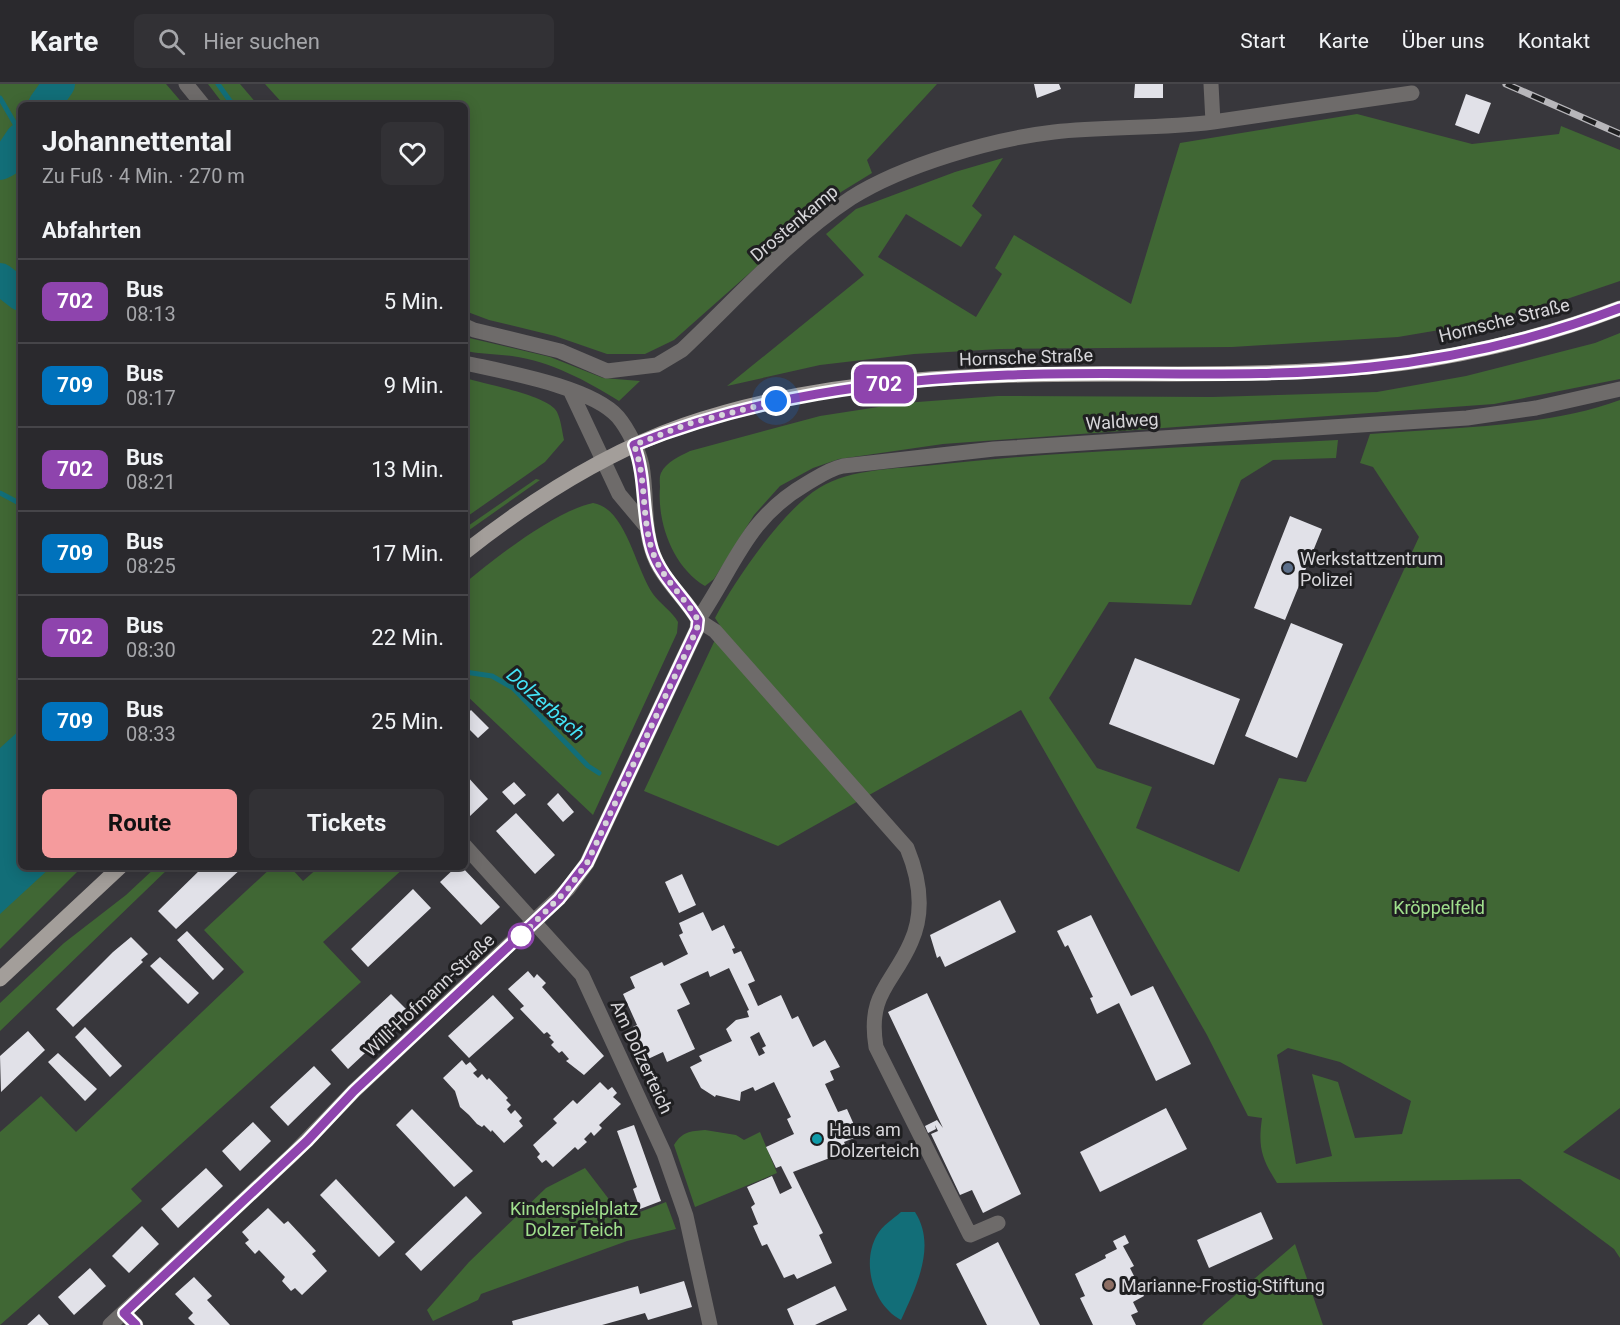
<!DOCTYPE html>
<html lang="de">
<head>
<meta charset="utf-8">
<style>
  body { margin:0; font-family:Roboto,sans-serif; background:#323135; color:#f1f3f6; height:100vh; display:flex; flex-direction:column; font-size:22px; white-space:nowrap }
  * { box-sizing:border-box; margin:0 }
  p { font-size:20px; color:#a5a6aa }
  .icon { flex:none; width:33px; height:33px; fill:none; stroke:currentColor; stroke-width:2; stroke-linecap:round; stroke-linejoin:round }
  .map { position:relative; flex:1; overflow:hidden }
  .panel { position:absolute; left:18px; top:18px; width:450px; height:768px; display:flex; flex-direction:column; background:#2a292d; border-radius:9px; box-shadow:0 3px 15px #0003,0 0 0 2px #464549 }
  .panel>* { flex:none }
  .badge { padding:0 12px; border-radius:9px; font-size:21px; line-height:39px }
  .you { position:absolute; width:30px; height:30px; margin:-15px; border:4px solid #fff; border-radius:50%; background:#1a73e8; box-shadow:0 0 0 9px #1a73e833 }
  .map>.badge { position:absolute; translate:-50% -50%; box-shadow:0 0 0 3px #fff }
  h2 { padding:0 24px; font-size:22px; line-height:54px }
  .round { display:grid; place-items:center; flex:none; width:63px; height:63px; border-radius:9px; background:#323135 }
  .overview { display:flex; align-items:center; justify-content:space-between; height:102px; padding:0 24px }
  h1 { font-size:28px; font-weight:700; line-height:45px }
  .cta { display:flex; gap:12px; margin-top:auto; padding:12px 24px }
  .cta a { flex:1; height:69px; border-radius:9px; background:#f59b9d; color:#111; font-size:24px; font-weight:700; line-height:69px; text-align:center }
  .cta a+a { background:#323135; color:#f1f3f6 }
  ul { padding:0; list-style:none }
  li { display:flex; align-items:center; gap:18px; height:84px; padding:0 24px; border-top:2px solid #464549 }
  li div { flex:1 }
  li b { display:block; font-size:22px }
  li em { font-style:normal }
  li .badge { min-width:66px; font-weight:700; text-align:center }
  header { display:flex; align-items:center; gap:36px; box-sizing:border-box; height:84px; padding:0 30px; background:#2a292d; border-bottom:2px solid #464549 }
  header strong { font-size:28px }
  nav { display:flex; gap:33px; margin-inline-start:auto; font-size:21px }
  .search { width:420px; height:54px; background:#323135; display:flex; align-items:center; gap:15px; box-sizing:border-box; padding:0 21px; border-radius:9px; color:#a5a6aa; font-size:22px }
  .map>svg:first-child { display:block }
  .green { fill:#406734; fill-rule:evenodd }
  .water { fill:#126e78 }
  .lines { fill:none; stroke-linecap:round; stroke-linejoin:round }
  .stream { stroke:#126e78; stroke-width:5 }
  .river { stroke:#126e78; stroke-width:32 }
  .building { fill:#e1e1e8; fill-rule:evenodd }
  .minor { stroke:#6e6b6a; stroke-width:15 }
  .major { stroke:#a39e9a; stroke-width:15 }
  .rail-casing { stroke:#b7b6ba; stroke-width:7 }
  .rail { stroke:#1f1f21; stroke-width:4.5; stroke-dasharray:14; stroke-linecap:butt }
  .line-casing { stroke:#fff; stroke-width:14 }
  .line { stroke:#8e44ad; stroke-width:9 }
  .walk { stroke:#d7d6da; stroke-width:6; stroke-dasharray:0 10.8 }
  .service-dot { fill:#5c6f8a; stroke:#1f1f21; stroke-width:2 }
  .stop-dot { fill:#fff; stroke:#8e44ad; stroke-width:3 }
  .culture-dot { fill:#0f9aa8; stroke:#1f1f21; stroke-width:2 }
  .education-dot { fill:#8d6e63; stroke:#1f1f21; stroke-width:2 }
  .labels { text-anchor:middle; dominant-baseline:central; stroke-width:6; stroke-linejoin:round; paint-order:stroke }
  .street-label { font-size:18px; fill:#d7d6da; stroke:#1f1f21 }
  .poi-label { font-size:18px; fill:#d7d6da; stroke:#1f1f21; text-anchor:start }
  .park-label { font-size:18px; fill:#a0e08d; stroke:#1f1f21 }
  .water-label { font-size:20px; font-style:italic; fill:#44e3f6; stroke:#1f1f21 }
</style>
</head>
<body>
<header>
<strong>Karte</strong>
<div class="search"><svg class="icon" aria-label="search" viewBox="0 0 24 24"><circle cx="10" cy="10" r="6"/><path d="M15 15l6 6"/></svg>Hier suchen</div>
<nav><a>Start</a><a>Karte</a><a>Über uns</a><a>Kontakt</a></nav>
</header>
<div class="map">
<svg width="1620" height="1241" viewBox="0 0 1620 1241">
  <rect width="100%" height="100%" fill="#38373c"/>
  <!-- green -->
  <path class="green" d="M0,0H166L184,21H21V783H82L0,865Z
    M208,0H240L258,21H224Z
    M265,0H937L867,76L872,89L841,108L674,256L645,270H607L555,252L489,236L465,227V21H284Z
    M1357,30L1472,60L1559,50L1561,42L1620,66V197L1555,219L1469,241L1398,253L1232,263L1000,265L914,270L820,281L727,302L864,191L826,150L856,125L955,88L1003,74L972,122L982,131L961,163L906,130L878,173L976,233L1002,190L995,184L1014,151L1131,220L1180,59Z
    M1620,249V295L1494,320L943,360L839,375L813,384L780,402L754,431L714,495L705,502C673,483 657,439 660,403C660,400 659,393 661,389C666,378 680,372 690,367L820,332L904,319L998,312L1212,313L1377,308L1466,292L1595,259Z
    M465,253L550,273L603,294L640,297L619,317C585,296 552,278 512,272C496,270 480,270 465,267Z
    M465,294C484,300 549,311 557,328C561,336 562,347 564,356L545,378L465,434Z
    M1620,316V1024L1563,1068L1620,1096V1174L1614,1165L1520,1095L1277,1099C1261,1074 1258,1062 1262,1034L1248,1032L1207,951L1021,626L778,762L644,707L721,543L715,534C735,496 782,427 819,404C851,384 898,385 934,381C1068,366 1203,363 1338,356L1336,374L1273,376L1241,396L1191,521L1109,518L1049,614L1097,684L1152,703L1136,744L1239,788L1279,694L1306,698L1419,453L1373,383L1360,379L1370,350C1447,344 1548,343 1620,316ZM1288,964L1340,978L1411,1017L1402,1050L1355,1054L1338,998L1312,990L1332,1072L1296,1080L1277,971Z
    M536,395L540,396L465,449V444Z
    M593,419C626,424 635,484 653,510C660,520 672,527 678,538L677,549L593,731L465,610V499C495,474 555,427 593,419Z
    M156,783H170L0,947V919L64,859L126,811Z
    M272,783H290L303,797L319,783H405L323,858L361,898L131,1105L142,1117L0,1241V1048L41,1012L76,1048L244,888L204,846Z
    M705,1046L736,1051L744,1056L760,1048L777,1089L695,1123L674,1061C682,1048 690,1047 705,1046Z
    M585,1084L621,1131L640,1128L666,1118L676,1145L627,1157L481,1210L478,1216L433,1237L427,1226L469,1178L546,1104Z
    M1295,1160L1323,1241H1202L1205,1237Z"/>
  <!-- water -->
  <path class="water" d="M21,645V783H51L0,830V664Z
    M901,1128H915C937,1162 916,1203 901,1236C873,1221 861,1179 877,1151C882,1142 893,1135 901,1128Z"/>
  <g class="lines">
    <!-- stream -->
    <path class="stream" d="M218,0L233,21
      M0,14L21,50
      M0,409L21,420
      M465,588L492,592L513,604L588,682L599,689"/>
    <!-- river -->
    <path class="river" d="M44,21L59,0
      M0,80L6,77L21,55
      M0,195L21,211"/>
  </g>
  <!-- building -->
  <path class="building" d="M1034,0H1059L1061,5L1037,14Z
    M1135,0H1163V14H1134Z
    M1466,10L1491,19L1479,50L1455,41Z
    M1290,432L1322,445L1285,536L1254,524Z
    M1291,539L1343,560L1297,674L1245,652Z
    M1135,574L1240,615L1214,681L1109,640Z
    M471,626L489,644L478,654L465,641V632Z
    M465,690L488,715L469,733L465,729Z
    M514,698L526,711L514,721L502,708Z
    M558,709L574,728L563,738L547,720Z
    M516,729L555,771L535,790L496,747Z
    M203,783H243L176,845L158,827Z
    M456,783H462L500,823L481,841L440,798Z
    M682,790L696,821L679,829L665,798Z
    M413,805L431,824L368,883L351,865Z
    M1000,816L1016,848L945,883L940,872L937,874L930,851Z
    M703,828L712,847L724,841L735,864L732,865L734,870L741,867L755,897L748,900L758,922L781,911L792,935L798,932L813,963L825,956L840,983L830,987L834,996L825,1000L838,1028L847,1025L859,1052L844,1058L848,1067L793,1088L823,1149L819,1151L832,1179L797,1195L794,1190L784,1194L767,1160L762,1162L753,1142L758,1140L751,1123L755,1120L747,1103L772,1092L780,1110L792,1104L781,1082L776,1084L766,1063L794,1050L787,1035L791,1033L774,998L755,1007L753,1003L741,1008L740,1017L716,1011L715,1013L701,1004L690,983L702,977L699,972L732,957L726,945L736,936L749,933L747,927L749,926L729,884L710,893L708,887L680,900L690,920L677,926L695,965L667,978L663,968L648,975L633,943L637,941L623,910L635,904L630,893L662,878L664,882L688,870L679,851L683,849L679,839ZM759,948L766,962L762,964L765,969L759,972L750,953Z
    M1091,831L1131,912L1153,902L1191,980L1156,997L1119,919L1097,930L1090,914L1093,913L1068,861L1065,863L1057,847Z
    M187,847L224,885L213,896L177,856Z
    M131,853L148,870L141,876L143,878L73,943L56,925L113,868Z
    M160,873L199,909L188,920L150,882Z
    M528,887L534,894L537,890L546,899L542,903L604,972L584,991L566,977L569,975L562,967L559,969L551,961L554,958L549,953L551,952L547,948L544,950L520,925L524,922L508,905Z
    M927,909L1021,1110L983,1129L972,1106L960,1111L931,1050L938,1047L935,1041L936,1045L928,1049L925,1042L937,1036L943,1044L888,928Z
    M391,910L409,928L348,985L331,966Z
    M493,911L514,934L469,974L448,952Z
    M85,943L122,982L110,993L75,953Z
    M28,947L45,966L1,1008L0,972Z
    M58,969L97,1005L85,1017L48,978Z
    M462,976L466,981L470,978L477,986L473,989L478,994L482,990L487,996L489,994L508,1014L506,1016L511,1021L507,1025L511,1030L515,1026L522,1034L519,1037L523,1042L504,1059L492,1046L491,1048L484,1041L482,1043L477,1040L469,1031L460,1023L455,1007L443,994Z
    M314,982L331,1000L288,1042L270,1023Z
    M600,998L608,1006L612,1003L617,1009L613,1013L621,1020L599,1041L602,1044L594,1052L591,1048L584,1055L587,1058L578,1066L575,1063L553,1083L546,1076L542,1079L537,1073L540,1070L533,1061L557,1039L553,1035L573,1016L577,1020Z
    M1166,1024L1187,1065L1100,1108L1080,1068Z
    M412,1025L473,1087L454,1103L396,1041Z
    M253,1038L271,1057L240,1087L222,1067Z
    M634,1041L661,1117L640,1125L633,1105L637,1103L617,1047Z
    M206,1084L223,1102L178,1144L161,1125Z
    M336,1095L395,1158L379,1173L320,1111Z
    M466,1112L482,1129L421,1187L405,1170Z
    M268,1124L284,1140L288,1137L316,1167L312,1170L327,1187L302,1211L295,1204L291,1207L282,1197L285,1193L259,1166L255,1170L245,1159L249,1156L242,1148Z
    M1261,1128L1273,1155L1209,1184L1197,1156Z
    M142,1142L159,1160L129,1189L112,1172Z
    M1125,1151L1129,1159L1123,1162L1134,1182L1130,1184L1144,1212L1133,1218L1138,1228L1131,1231L1136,1241H1093L1080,1214L1085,1212L1075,1190L1106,1174L1105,1171L1117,1165L1113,1157Z
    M998,1158L1040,1241H987L956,1180Z
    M90,1184L106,1202L74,1231L58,1213Z
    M194,1193L212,1212L207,1216L230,1241H195L188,1234L193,1229L175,1210Z
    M684,1197L692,1223L648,1236L645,1229L602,1241H513L512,1237L638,1202L640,1210Z
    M835,1202L847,1226L815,1241H794L787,1225Z
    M39,1230L49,1241H27Z"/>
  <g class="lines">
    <!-- minor -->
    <path class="minor" d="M186,0L203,21
      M1213,38L1412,9
      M465,242L474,246L560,267L607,287L657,281L682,266C735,216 790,154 851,114C903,81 993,55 1054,48C1106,42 1160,45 1213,38L1211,0
      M571,308L619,410L645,441
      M465,762L582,891L664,1069L686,1132L710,1241
      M998,1139L970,1151L876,963C867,909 893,900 911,858C925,827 919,793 907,764L715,547L698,536C735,482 746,435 806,400C818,393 829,385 843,382L994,365L1467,334L1536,324L1620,305
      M124,1229L136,1241
      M110,1241L293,1070L354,1007L568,805L587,779L697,545L698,536C686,515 666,499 656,477C642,446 648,414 642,382C639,367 628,345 618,333C592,303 505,288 465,279"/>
    <!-- major -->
    <path class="major" d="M465,468C531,416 604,369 684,341C904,265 1140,303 1368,283C1450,276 1542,254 1620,224
      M0,895L120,783"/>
    <defs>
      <path id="rail" d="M1506,0L1620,50"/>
    </defs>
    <!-- rail casing -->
    <use href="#rail" class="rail-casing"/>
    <!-- rail -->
    <use href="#rail" class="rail"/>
  </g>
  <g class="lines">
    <defs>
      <path id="line" d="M136,1241L124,1229L307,1057L354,1007L559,815L587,779L697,545L698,536C684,512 661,494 652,466C641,431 647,395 634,361C753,313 880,296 1008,291C1128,286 1250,296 1371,283C1454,274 1541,254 1620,224"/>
    </defs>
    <!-- line casing -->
    <use href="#line" class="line-casing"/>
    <!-- line -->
    <use href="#line" class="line"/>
    <!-- walk -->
    <path class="walk" d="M521,852L518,855L568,805L587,779L697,545L698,536C684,512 661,494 652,466C641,431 647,395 634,361L688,340L776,317"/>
  </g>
  <!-- markers -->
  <circle class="service-dot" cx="1288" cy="484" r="6"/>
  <circle class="stop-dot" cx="521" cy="852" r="12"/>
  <circle class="culture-dot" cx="817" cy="1055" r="6"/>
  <circle class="education-dot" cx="1109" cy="1201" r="6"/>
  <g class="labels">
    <!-- street labels -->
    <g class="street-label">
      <text transform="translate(794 139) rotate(-40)">Drostenkamp</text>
      <text transform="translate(1504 236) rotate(-14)">Hornsche Straße</text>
      <text transform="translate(1026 273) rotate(-2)">Hornsche Straße</text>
      <text transform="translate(1122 337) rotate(-4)">Waldweg</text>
      <text transform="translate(429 911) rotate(-43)">Willi-Hofmann-Straße</text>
      <text transform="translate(642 973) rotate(65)">Am Dolzerteich</text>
    </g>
    <!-- poi labels -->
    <g class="poi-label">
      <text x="1300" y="474">Werkstattzentrum<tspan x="1300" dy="21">Polizei</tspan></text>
      <text x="829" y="1045">Haus am<tspan x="829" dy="21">Dolzerteich</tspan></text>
      <text x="1121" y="1201">Marianne-Frostig-Stiftung</text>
    </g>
    <!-- park labels -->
    <g class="park-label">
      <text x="1439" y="823">Kröppelfeld</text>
      <text x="574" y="1124">Kinderspielplatz<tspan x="574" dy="21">Dolzer Teich</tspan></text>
    </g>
    <!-- water labels -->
    <g class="water-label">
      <text transform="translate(546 620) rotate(42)">Dolzerbach</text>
    </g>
  </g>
</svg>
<div class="you" style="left:776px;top:317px"></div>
<b class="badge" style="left:884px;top:300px;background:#8e44ad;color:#fff">702</b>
<section class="panel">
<div class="overview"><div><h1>Johannettental</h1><p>Zu Fuß · 4 Min. · 270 m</p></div><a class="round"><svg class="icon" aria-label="heart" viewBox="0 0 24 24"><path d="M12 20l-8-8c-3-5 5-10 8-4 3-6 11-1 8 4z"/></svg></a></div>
<h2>Abfahrten</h2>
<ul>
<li><span class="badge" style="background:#8e44ad;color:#fff">702</span><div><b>Bus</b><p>08:13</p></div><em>5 Min.</em></li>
<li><span class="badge" style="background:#0072bc;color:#fff">709</span><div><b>Bus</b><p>08:17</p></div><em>9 Min.</em></li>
<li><span class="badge" style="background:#8e44ad;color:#fff">702</span><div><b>Bus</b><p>08:21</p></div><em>13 Min.</em></li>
<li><span class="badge" style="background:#0072bc;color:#fff">709</span><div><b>Bus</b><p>08:25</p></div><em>17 Min.</em></li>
<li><span class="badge" style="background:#8e44ad;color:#fff">702</span><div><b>Bus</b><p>08:30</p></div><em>22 Min.</em></li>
<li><span class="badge" style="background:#0072bc;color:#fff">709</span><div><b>Bus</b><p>08:33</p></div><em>25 Min.</em></li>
</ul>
<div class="cta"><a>Route</a><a>Tickets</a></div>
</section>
</div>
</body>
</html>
